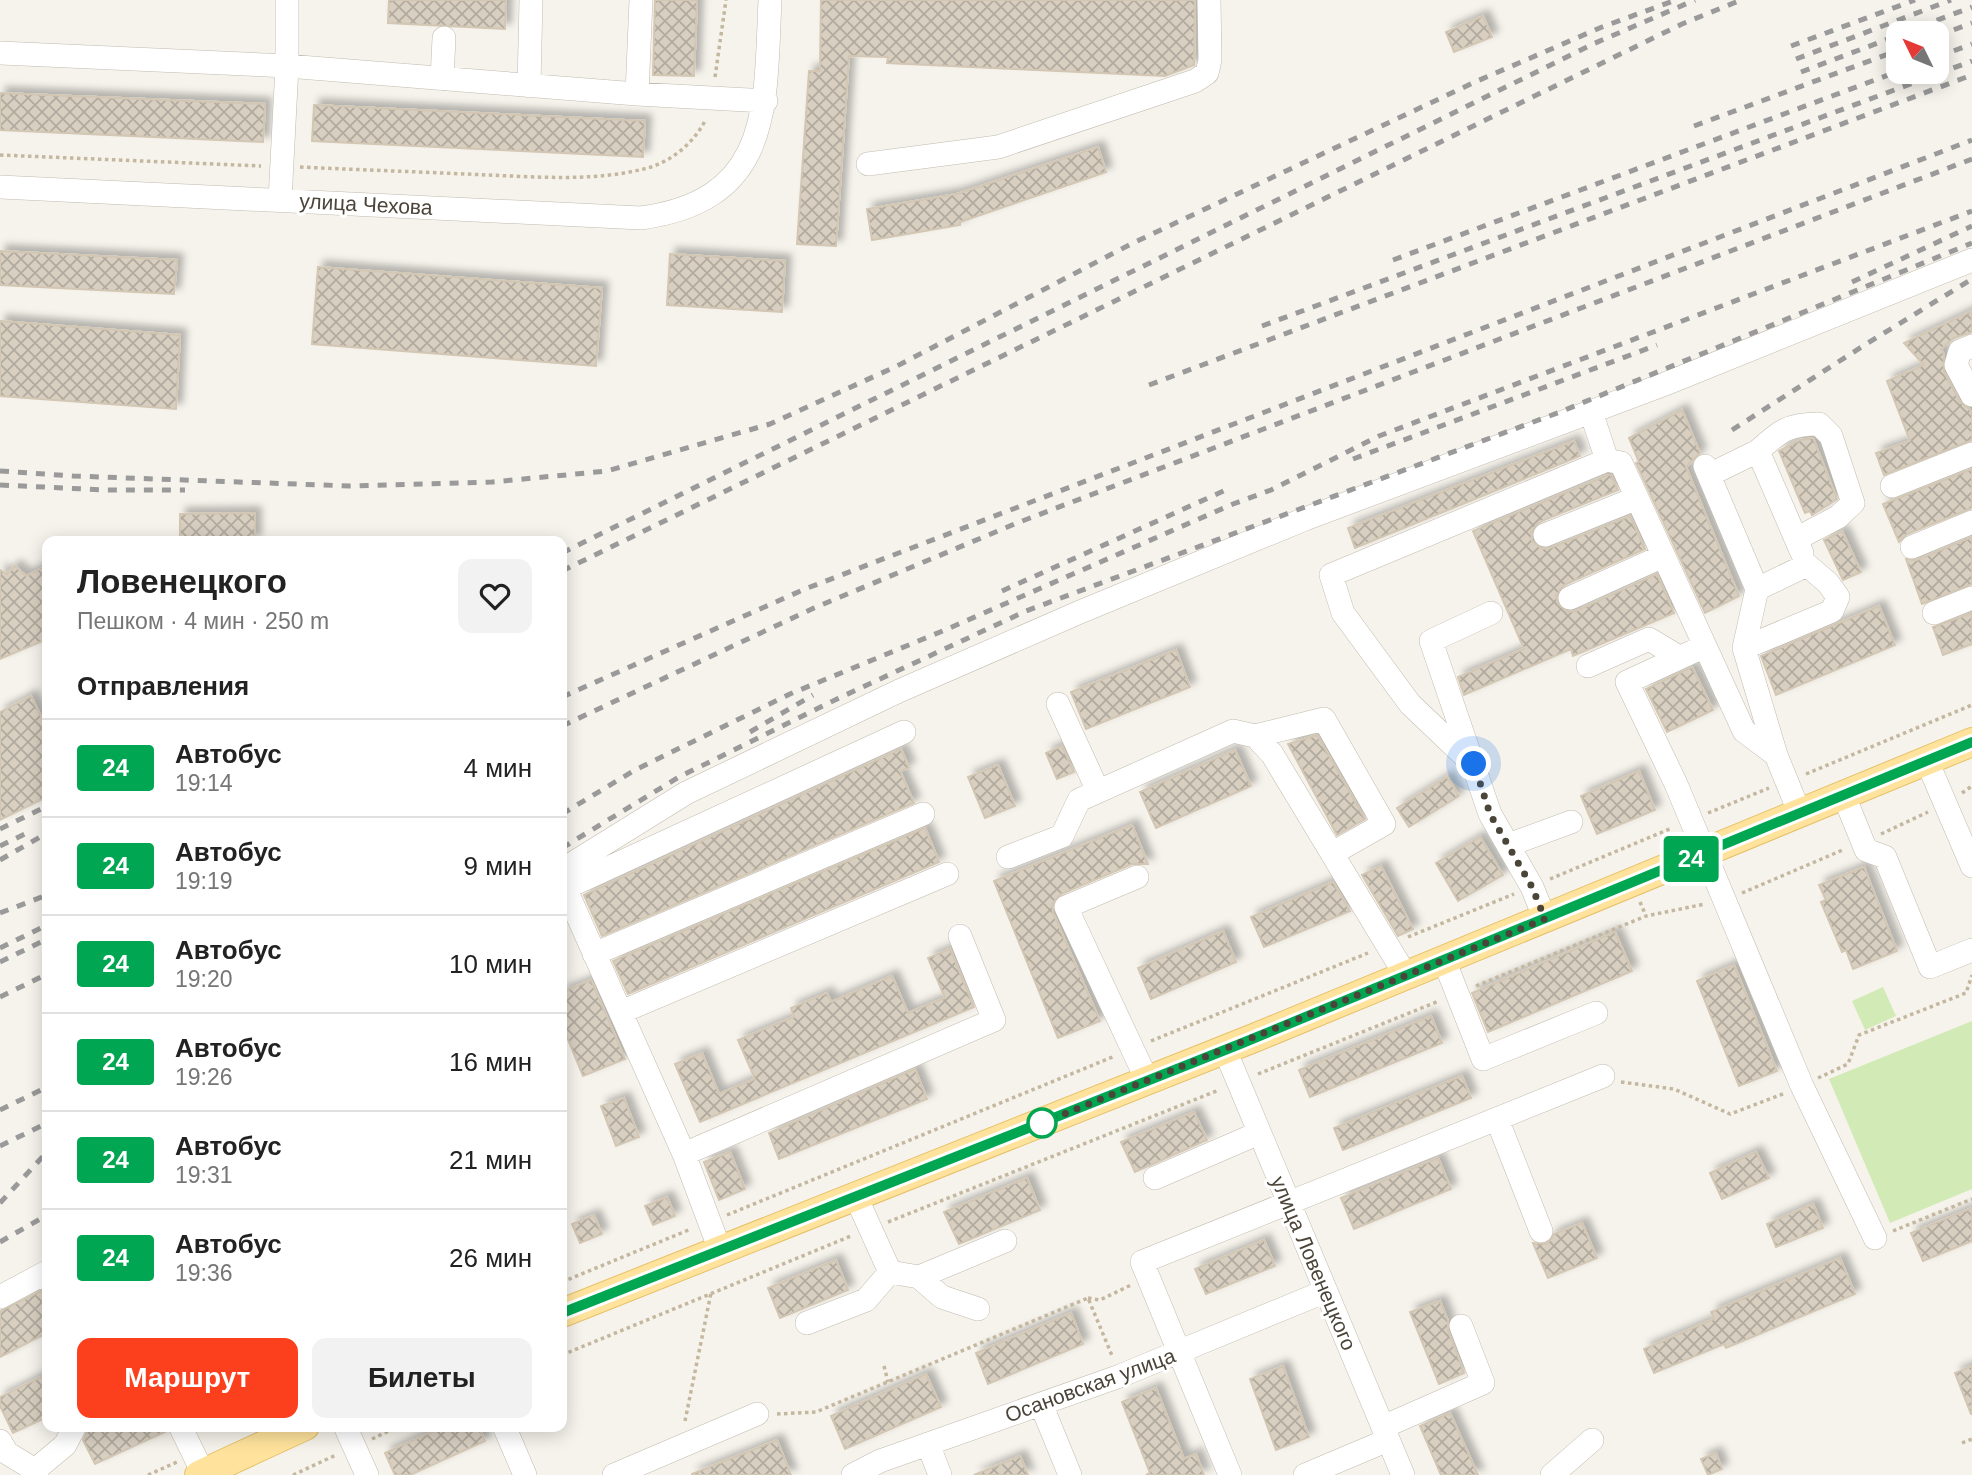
<!DOCTYPE html>
<html lang="ru">
<head>
<meta charset="utf-8">
<style>
  body { margin:0; font-family:Helvetica,sans-serif; background:#f2f2f2; color:#222; height:100vh; display:flex; flex-direction:column; font-size:26px; white-space:nowrap }
  * { box-sizing:border-box; margin:0 }
  p { font-size:23px; color:#767676 }
  .icon { flex:none; width:38px; height:38px; fill:none; stroke:currentColor; stroke-width:2; stroke-linecap:round; stroke-linejoin:round }
  .map { position:relative; flex:1; overflow:hidden }
  .side { position:absolute; left:42px; top:536px; width:525px; height:896px; display:flex; flex-direction:column; background:#fff; border-radius:14px; box-shadow:0 4px 18px #0003 }
  .side>* { flex:none }
  .badge { padding:0 14px; border-radius:5px; font-size:24px; line-height:46px }
  .needle { width:46px; rotate:313deg }
  .tools { position:absolute; left:1886px; top:21px; display:grid; gap:14px }
  .tools a { display:grid; place-items:center; width:63px; height:63px; border-radius:14px; background:#fff; box-shadow:0 4px 18px #0003; font-size:35px }
  .you { position:absolute; width:35px; height:35px; margin:-18px; border:5px solid #fff; border-radius:50%; background:#1a73e8; box-shadow:0 0 0 10px #1a73e833 }
  .map>.badge { position:absolute; translate:-50% -50%; box-shadow:0 0 0 4px #fff }
  h2 { padding:0 35px; font-size:26px; line-height:63px }
  .round { display:grid; place-items:center; flex:none; width:74px; height:74px; border-radius:14px; background:#f2f2f2 }
  .summary { display:flex; align-items:center; justify-content:space-between; height:119px; padding:0 35px }
  h1 { font-size:33px; font-weight:700; line-height:52px }
  .cta { display:flex; gap:14px; margin-top:auto; padding:14px 35px }
  .cta a { flex:1; height:80px; border-radius:14px; background:#fc3f1d; color:#fff; font-size:28px; font-weight:700; line-height:80px; text-align:center }
  .cta a+a { background:#f2f2f2; color:#222 }
  ul { padding:0; list-style:none }
  li { display:flex; align-items:center; gap:21px; height:98px; padding:0 35px; border-top:2px solid #e0e0e0 }
  li div { flex:1 }
  li b { display:block; font-size:26px }
  li em { font-style:normal }
  li .badge { min-width:77px; font-weight:700; text-align:center }
  .map>svg:first-child { display:block }
  .park { fill:#d2eab5 }
  .building { fill:url(#building-cross-hatch); stroke:#d3c7b4; stroke-width:2; filter:url(#shadow) }
  .lines { fill:none; stroke-linecap:round; stroke-linejoin:round }
  .minor-casing { stroke:#c2bbae; stroke-width:24 }
  .major-casing { stroke:#e6c16a; stroke-width:30 }
  .path { stroke:#c4b79f; stroke-width:3.5; stroke-dasharray:3.5 3.5; stroke-linecap:butt }
  .minor { stroke:#fff; stroke-width:23 }
  .major { stroke:#ffe39c; stroke-width:28 }
  .rail { stroke:#9a9a9a; stroke-width:5; stroke-dasharray:9 9; stroke-linecap:butt }
  .line-casing { stroke:#fff; stroke-width:16 }
  .line { stroke:#00a651; stroke-width:10 }
  .walk { stroke:#4b4439; stroke-width:7; stroke-dasharray:0 12.6 }
  .stop-dot { fill:#fff; stroke:#00a651; stroke-width:3.5 }
  .labels { text-anchor:middle; dominant-baseline:central; stroke-width:6; stroke-linejoin:round; paint-order:stroke }
  .street-label { font-size:21px; fill:#4b4439; stroke:#fff }
</style>
</head>
<body>
<div class="map">
<svg width="1972" height="1475" viewBox="0 0 1972 1475">
  <defs>
    <pattern id="building-cross-hatch" width="8" height="8" patternUnits="userSpaceOnUse" patternTransform="scale(1.75)"><rect width="8" height="8" fill="#d8cfc1"/><path d="M0 0l8 8M0 8l8-8" fill="none" stroke="#b1aa9e"/></pattern>
    <filter id="shadow"><feDropShadow dx="6" dy="-6" stdDeviation="3.5" flood-color="#0004"/></filter>
  </defs>
  <rect width="100%" height="100%" fill="#f6f3ec"/>
  <!-- park -->
  <path class="park" d="M1883,987L1896,1016L1865,1030L1852,1001Z
    M1972,1021V1189L1890,1223L1829,1079Z"/>
  <!-- building -->
  <path class="building" d="M389,0H506L505,29L388,23Z
    M655,0H697L694,76L653,75Z
    M821,0H1195L1194,65L1165,76L887,63L888,57L849,56L836,246L797,244L809,71H820Z
    M1483,16L1492,37L1454,52L1446,32Z
    M0,93L265,104L263,142L0,130Z
    M314,105L645,121L643,157L312,141Z
    M1098,147L1106,172L960,222V225L872,240L867,209L957,194Z
    M0,251L177,260L174,294L0,285Z
    M670,254L785,261L782,312L667,305Z
    M318,267L602,288L596,366L312,344Z
    M1972,311V332L1954,338L1941,349L1944,355V372L1960,402L1969,408L1972,415V440L1884,475L1876,453L1910,441L1887,381L1924,365L1904,343Z
    M0,321L180,335L176,409L0,396Z
    M1682,410L1700,453L1686,467L1739,596L1705,613L1636,463L1639,462L1629,438Z
    M1813,438L1837,499L1812,515L1810,511L1805,513L1779,451L1800,440Z
    M1574,441L1580,456L1355,548L1348,528Z
    M1972,469V508L1907,534L1899,542L1883,504Z
    M1608,475H1611L1618,490L1539,522L1531,532L1532,541L1542,549L1550,548L1630,516L1645,549L1564,585L1556,596L1558,604L1568,612L1576,611L1657,574L1674,613L1573,656L1571,649L1464,695L1458,677L1524,649L1473,531Z
    M255,513V541H180V514Z
    M1842,531L1861,572L1843,580L1824,540Z
    M1972,537V584L1922,604L1906,559L1917,560Z
    M15,566L26,576L47,566V639L0,659V570L7,574Z
    M1879,606L1895,645L1776,695L1761,656Z
    M1972,613V644L1943,655L1933,627Z
    M1176,650L1190,687L1086,729L1071,692Z
    M1692,667L1713,710L1667,732L1646,689Z
    M31,696L47,729V797L0,820V712Z
    M1317,735L1365,819L1337,835L1288,744Z
    M1062,746L1074,772L1057,779L1046,753Z
    M901,749L909,768L900,771L914,803L602,936L584,895Z
    M1235,750L1251,786L1156,828L1140,792Z
    M998,765L1015,806L985,818L968,777Z
    M1639,771L1655,810L1597,834L1581,796Z
    M1447,777L1459,796L1409,827L1397,808Z
    M1132,825L1148,864H1132L1061,894L1052,904L1053,913L1100,1021L1058,1038L994,881Z
    M925,828L939,862L628,994L613,961Z
    M1480,837L1503,875L1458,901L1436,863Z
    M1381,866L1413,929L1398,936L1362,875Z
    M1864,867L1897,951L1853,969L1846,950L1842,952L1821,902L1826,900L1819,885Z
    M1333,882L1350,911L1264,947L1251,917Z
    M1223,931L1236,962L1151,999L1138,968Z
    M1615,932L1632,971L1488,1032L1472,993Z
    M950,949L974,1007L700,1122L675,1064L702,1053L719,1094L755,1079L738,1040L794,1017L791,1008L827,993L831,1002L892,976L908,1013L945,998L928,958Z
    M1734,965L1777,1071L1739,1086L1697,981Z
    M591,980L625,1059L583,1076L562,1025V992Z
    M1431,1016L1442,1043L1310,1097L1299,1070Z
    M915,1069L927,1099L779,1159L769,1133Z
    M1462,1076L1471,1098L1343,1150L1334,1128Z
    M624,1098L639,1137L616,1146L601,1106Z
    M1194,1112L1207,1140L1135,1172L1121,1142Z
    M730,1152L745,1189L719,1200L704,1162Z
    M1756,1152L1769,1178L1722,1199L1710,1173Z
    M1438,1158L1451,1189L1354,1229L1341,1198Z
    M1027,1178L1040,1210L959,1244L944,1212Z
    M667,1197L675,1216L653,1225L645,1206Z
    M1813,1204L1823,1228L1776,1247L1767,1224Z
    M1972,1208V1241L1923,1261L1911,1233Z
    M594,1215L602,1234L580,1243L572,1224Z
    M1582,1223L1597,1258L1548,1278L1533,1243L1547,1244L1554,1234Z
    M1264,1240L1275,1266L1206,1294L1195,1269Z
    M1840,1258L1855,1294L1726,1348L1724,1344L1654,1373L1644,1349L1714,1319L1711,1312Z
    M836,1260L848,1290L780,1318L768,1288Z
    M41,1291L47,1302V1333L0,1357V1311Z
    M1440,1301L1448,1321V1331L1464,1373L1439,1384L1410,1312Z
    M1071,1313L1083,1344L988,1384L976,1353Z
    M1283,1366L1309,1437L1276,1450L1250,1379Z
    M1972,1366V1414H1971L1955,1373Z
    M47,1374V1417L13,1433L0,1406V1397Z
    M926,1374L941,1407L845,1449L831,1416Z
    M1156,1388L1184,1459L1196,1454L1204,1475H1146L1150,1473L1122,1402Z
    M1450,1413L1478,1475H1441L1420,1426Z
    M92,1426H166L167,1431L95,1464L83,1440L89,1428Z
    M445,1426H478L485,1441L410,1475H395L385,1453Z
    M777,1440L791,1475H692V1474Z
    M1716,1453L1722,1469L1708,1475L1701,1459Z
    M1020,1456L1028,1475H974Z"/>
  <g class="lines">
    <defs>
      <path id="minor" d="M0,53L287,66L637,94L766,101
        M442,79L444,38
        M529,86L531,0
        M637,94L641,0
        M868,164L998,147L1195,81L1207,73L1210,60L1209,0
        M0,187L641,218C773,200 765,106 770,0
        M280,200L287,66V0
        M1972,346L1960,351L1956,365L1972,395
        M1591,412L1607,460
        M1758,451C1780,431 1788,424 1819,424L1831,436L1853,503L1838,517L1796,539
        M1705,466L1757,589L1744,648L1776,755
        M1709,475L1758,451L1802,553
        M1892,486L1972,454
        M1545,535L1637,498
        M1912,547L1972,522
        M1570,598L1663,556
        M1491,613L1431,641L1490,814L1532,887L1545,919
        M1934,613L1972,598
        M1705,646L1627,682L1676,784L1802,1086L1875,1238
        M1744,648L1832,611L1838,597L1828,583L1807,565L1757,589
        M1588,666L1649,639L1679,657
        M1058,704L1098,791
        M1255,736L1324,719L1384,824L1333,853
        M1927,761L1972,866
        M1473,764L1410,704L1343,613L1331,575L1607,460L1621,463L1744,731L1776,755L1800,814
        M1844,796L1866,850L1885,857L1930,967L1972,950
        M1508,845L1571,822
        M1008,857L1062,836L1079,800L1233,731L1255,736L1272,754L1406,976
        M562,870L686,793L899,691L1080,612L1305,519L1665,384L1972,260
        M1137,877L1066,907L1147,1080
        M562,881L684,1154
        M565,888L904,732
        M594,954L923,814
        M1444,960L1483,1059L1596,1013
        M621,1012L947,874
        M1225,1050L1403,1475
        M1497,1119L1541,1231
        M1155,1178L1259,1133
        M856,1197L890,1272L919,1277L942,1297L978,1309
        M720,1250L684,1154L994,1020L960,936
        M919,1277L1005,1241
        M0,1297L45,1273L47,1279
        M807,1323L866,1300L890,1272
        M1041,1404L1070,1475
        M180,1426L204,1475
        M345,1426L367,1475
        M504,1426L525,1475
        M1383,1427L1483,1383L1461,1326
        M0,1441L7,1453L35,1470
        M928,1444L940,1475
        M37,1475L35,1470L65,1445L75,1426
        M614,1475L757,1414
        M853,1475L880,1461L1120,1376L1326,1291
        M1230,1475L1142,1262L1603,1076
        M1305,1475L1388,1440
        M1552,1475L1592,1440"/>
      <path id="major" d="M562,1313L1254,1038L1972,742
        M199,1475L305,1426"/>
    </defs>
    <!-- minor casing -->
    <use href="#minor" class="minor-casing"/>
    <!-- major casing -->
    <use href="#major" class="major-casing"/>
    <!-- path -->
    <path class="path" d="M715,77L726,0
      M0,155L261,166
      M300,167C363,170 425,172 487,175C541,177 599,182 651,167C675,159 695,141 706,119
      M1806,774L1972,705
      M1962,793L1972,786
      M1708,813L1769,788
      M1881,834L1928,812
      M1550,879L1672,828
      M1742,893L1845,849
      M1640,902L1646,916
      M1408,937L1514,894
      M1476,986L1646,916L1705,904
      M1151,1041L1368,953
      M1258,1074L1439,1001
      M1818,1078L1848,1064L1859,1035L1966,993L1972,975
      M1621,1082L1674,1089L1730,1114L1783,1094
      M727,1215L1115,1056
      M888,1222L1219,1090
      M1893,1231L1972,1199
      M562,1282L691,1229
      M1088,1298L1100,1300L1131,1285
      M562,1355L851,1236
      M884,1366L888,1382
      M777,1414L816,1412L1088,1298L1113,1358
      M685,1421L711,1293
      M372,1439L399,1426
      M1962,1443L1972,1439
      M148,1475L177,1462
      M293,1475L336,1455"/>
    <!-- minor -->
    <use href="#minor" class="minor"/>
    <!-- major -->
    <use href="#major" class="major"/>
    <!-- rail -->
    <path class="rail" d="M1903,33L1972,7
      M1937,36L1972,23
      M1791,46L1915,0
      M1937,57L1972,44
      M1796,59L1951,0
      M1801,72L1899,35
      M1694,126L1899,50
      M1393,260L1899,71
      M1852,282L1972,226
      M1262,326L1972,61
      M1149,385L1972,75
      M1732,430L1863,346L1972,279
      M1353,459L1657,345
      M0,471L73,476L350,486L492,482L607,471L770,424L897,366L1133,243L1475,82L1602,27L1676,0
      M0,485L106,490H185
      M562,553L1593,44L1695,0
      M562,571L1682,24L1741,0
      M1002,591L1228,489
      M562,697L805,589L1972,140
      M562,726L814,608L1017,523L1972,159
      M750,732L813,695
      M562,814L635,770L790,694L945,630L1233,504L1271,490L1379,436L1972,211
      M0,829L47,806
      M0,846L31,831
      M562,848L679,777L837,699L1026,611L1560,412L1972,243
      M0,860L47,833
      M0,913L47,895
      M0,948L47,925
      M0,962L47,939
      M0,997L47,974
      M0,1110L47,1087
      M0,1146L47,1123
      M0,1203L47,1152
      M0,1242L47,1215"/>
  </g>
  <g class="lines">
    <defs>
      <path id="line" d="M562,1313L1240,1044L1972,742"/>
    </defs>
    <!-- line casing -->
    <use href="#line" class="line-casing"/>
    <!-- line -->
    <use href="#line" class="line"/>
    <!-- walk -->
    <path class="walk" d="M1042,1123L1545,919L1532,887L1490,814L1474,764"/>
  </g>
  <!-- markers -->
  <circle class="stop-dot" cx="1042" cy="1123" r="14"/>
  <g class="labels">
    <!-- street labels -->
    <g class="street-label">
      <text transform="translate(366 204) rotate(3)">улица Чехова</text>
      <text transform="translate(1314 1263) rotate(67)">улица Ловенецкого</text>
      <text transform="translate(1090 1385) rotate(-20)">Осановская улица</text>
    </g>
  </g>
</svg>
<div class="tools">
<a><svg class="needle" viewBox="-14 -14 28 28"><path d="M0-13l5 13h-10z" fill="#e53935"/><path d="M0 13l5-13h-10z" fill="#767676"/></svg></a>
</div>
<div class="you" style="left:1474px;top:764px"></div>
<b class="badge" style="left:1691px;top:859px;background:#00a651;color:#fff">24</b>
<section class="side">
<div class="summary"><div><h1>Ловенецкого</h1><p>Пешком · 4 мин · 250 m</p></div><a class="round"><svg class="icon" aria-label="heart" viewBox="0 0 24 24"><path d="M12 20l-8-8c-3-5 5-10 8-4 3-6 11-1 8 4z"/></svg></a></div>
<h2>Отправления</h2>
<ul>
<li><span class="badge" style="background:#00a651;color:#fff">24</span><div><b>Автобус</b><p>19:14</p></div><em>4 мин</em></li>
<li><span class="badge" style="background:#00a651;color:#fff">24</span><div><b>Автобус</b><p>19:19</p></div><em>9 мин</em></li>
<li><span class="badge" style="background:#00a651;color:#fff">24</span><div><b>Автобус</b><p>19:20</p></div><em>10 мин</em></li>
<li><span class="badge" style="background:#00a651;color:#fff">24</span><div><b>Автобус</b><p>19:26</p></div><em>16 мин</em></li>
<li><span class="badge" style="background:#00a651;color:#fff">24</span><div><b>Автобус</b><p>19:31</p></div><em>21 мин</em></li>
<li><span class="badge" style="background:#00a651;color:#fff">24</span><div><b>Автобус</b><p>19:36</p></div><em>26 мин</em></li>
</ul>
<div class="cta"><a>Маршрут</a><a>Билеты</a></div>
</section>
</div>
</body>
</html>
